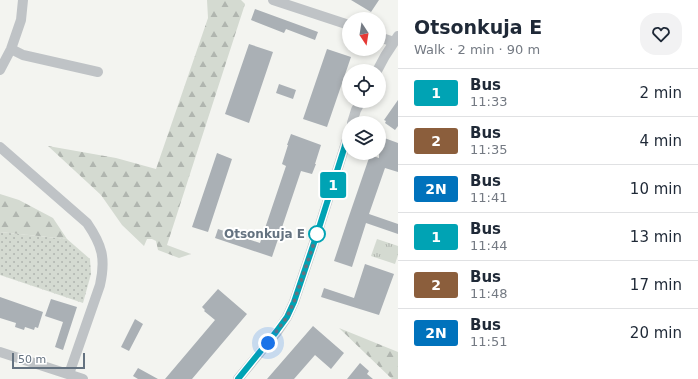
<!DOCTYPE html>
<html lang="en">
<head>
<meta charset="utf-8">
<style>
  body { margin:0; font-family:"DejaVu Sans",sans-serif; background:#f2f2f3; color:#1f2937; height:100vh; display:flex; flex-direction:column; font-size:15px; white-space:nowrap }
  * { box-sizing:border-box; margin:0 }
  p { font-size:13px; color:#747a83 }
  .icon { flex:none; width:22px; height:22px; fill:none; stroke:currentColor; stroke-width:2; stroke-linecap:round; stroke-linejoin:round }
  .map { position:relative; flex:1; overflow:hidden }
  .drawer { display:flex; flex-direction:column; background:#fff; width:300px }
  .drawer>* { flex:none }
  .badge { padding:0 8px; border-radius:3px; font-size:14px; line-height:26px }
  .needle { width:26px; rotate:168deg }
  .fabs { position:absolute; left:342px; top:12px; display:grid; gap:8px }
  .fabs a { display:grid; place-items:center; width:44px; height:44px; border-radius:50%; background:#fff; box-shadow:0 2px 6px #0003; font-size:20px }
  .scale { position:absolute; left:12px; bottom:10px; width:73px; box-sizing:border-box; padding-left:4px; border:2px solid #647280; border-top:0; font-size:11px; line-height:14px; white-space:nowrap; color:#647280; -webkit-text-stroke:3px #fff; paint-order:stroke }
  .you { position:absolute; width:20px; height:20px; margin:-10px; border:3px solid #fff; border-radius:50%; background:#1a73e8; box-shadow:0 0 0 6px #1a73e833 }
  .map>.badge { position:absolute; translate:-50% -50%; box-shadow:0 0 0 2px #fff }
  .round { display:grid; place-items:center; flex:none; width:42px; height:42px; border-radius:16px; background:#f2f2f3 }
  .overview { display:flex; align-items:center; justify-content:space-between; height:68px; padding:0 16px }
  h1 { font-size:19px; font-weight:800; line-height:30px }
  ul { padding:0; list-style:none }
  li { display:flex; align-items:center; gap:12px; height:48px; padding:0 16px; border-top:1px solid #e0e1e3 }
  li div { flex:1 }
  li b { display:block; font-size:15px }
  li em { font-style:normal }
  li .badge { min-width:44px; font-weight:700; text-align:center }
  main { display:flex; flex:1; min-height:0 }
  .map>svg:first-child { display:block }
  .grass { fill:url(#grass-dots) }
  .forest { fill:url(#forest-firs) }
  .park { fill:url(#park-tufts) }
  .building { fill:#aab0b5 }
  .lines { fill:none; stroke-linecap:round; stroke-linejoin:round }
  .minor { stroke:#bfc3c6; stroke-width:10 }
  .line-casing { stroke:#fff; stroke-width:9 }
  .line { stroke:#00a3b4; stroke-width:6 }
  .walk { stroke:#647280; stroke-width:4; stroke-dasharray:0 7.2 }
  .stop-dot { fill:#fff; stroke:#00a3b4; stroke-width:2 }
  .labels { text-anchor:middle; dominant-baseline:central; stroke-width:4; stroke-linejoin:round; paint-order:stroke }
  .stop-label { font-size:12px; font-weight:bold; fill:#647280; stroke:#fff; text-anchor:end }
</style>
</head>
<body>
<main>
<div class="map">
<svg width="398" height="379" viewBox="0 0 398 379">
  <defs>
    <pattern id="grass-dots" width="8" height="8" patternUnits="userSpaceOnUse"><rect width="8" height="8" fill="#d4dad1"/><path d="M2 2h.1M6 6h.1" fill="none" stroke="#b0b5af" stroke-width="1.8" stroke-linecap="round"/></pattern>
    <pattern id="forest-firs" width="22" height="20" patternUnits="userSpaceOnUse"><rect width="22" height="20" fill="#d4dad1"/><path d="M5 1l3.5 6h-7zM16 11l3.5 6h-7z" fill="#b0b5af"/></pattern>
    <pattern id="park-tufts" width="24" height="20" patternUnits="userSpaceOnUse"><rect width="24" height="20" fill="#d4dad1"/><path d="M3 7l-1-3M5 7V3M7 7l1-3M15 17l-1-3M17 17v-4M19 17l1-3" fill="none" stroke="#b0b5af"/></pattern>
  </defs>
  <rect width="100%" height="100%" fill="#f3f4f0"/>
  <!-- grass -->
  <path class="grass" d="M0,232L67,239L90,259L91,274L83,303L0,275Z"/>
  <!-- forest -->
  <path class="forest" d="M207,0H241L245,4L167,245L191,254L179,258L158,250L156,241L152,239H147L144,246L122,225L101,195L48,146L116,158L156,169L208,18Z
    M0,194L19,200L53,218L67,239L0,232Z
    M339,328L398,352V379H392Z"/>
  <!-- park -->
  <path class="park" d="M377,239L398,246V255L395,264L371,256Z"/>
  <!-- building -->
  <path class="building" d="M351,0H379L371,12Z
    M255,9L318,32L315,40L286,29L284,33L251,20Z
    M249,44L273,52L249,123L225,114Z
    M327,49L351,57L327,127L303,119Z
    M279,84L296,90L293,99L276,93Z
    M398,100V126L395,130L385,123L386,121L384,120Z
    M291,134L321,145L315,164H316L312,174L301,171L272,257L215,238L218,229L260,243L286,166L282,164L288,145H287Z
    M379,136L398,143V172L385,168L369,214L398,224V234L366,223L352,267L334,261L348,219L370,155L379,158Z
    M217,153L232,159L208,232L192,227Z
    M365,264L394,274L379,315L321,297L324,288L354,298Z
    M218,289L247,314L192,379H165L215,320L204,311L205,310L202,307Z
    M0,297L43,312L38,328L35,327L34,330L25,327L24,330L15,327L16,323L0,318Z
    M51,299L77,307L63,350L55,347L63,322L45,316Z
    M135,319L143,324L129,351L121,347Z
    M313,326L344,353L331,369L315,355L294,379H267Z
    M360,363L369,371L367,374L373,379H347Z
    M138,368L158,379H138L133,376Z"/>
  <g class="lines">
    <!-- minor -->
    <path class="minor" d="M273,0L349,25
      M379,37L394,42
      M11,49L23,55L98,72
      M0,70L11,49L21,20L23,0
      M377,71L385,56L398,36
      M352,123L356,110L361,101
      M0,147L87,223C102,245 106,258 100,285L69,374
      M0,352L83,379
      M238,379L277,332L287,317L294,302L318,231L349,133"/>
  </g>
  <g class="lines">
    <defs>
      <path id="line" d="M238,379L276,332L287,317L294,302L318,231L349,133"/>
    </defs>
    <!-- line casing -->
    <use href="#line" class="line-casing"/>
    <!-- line -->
    <use href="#line" class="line"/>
    <!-- walk -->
    <path class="walk" d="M268,343L287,317L294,302L318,231L317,234"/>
  </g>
  <!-- markers -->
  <circle class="stop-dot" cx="317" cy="234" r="8"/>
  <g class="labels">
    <!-- stop labels -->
    <g class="stop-label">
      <text x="305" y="234">Otsonkuja E</text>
    </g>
  </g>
</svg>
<div class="fabs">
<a><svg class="needle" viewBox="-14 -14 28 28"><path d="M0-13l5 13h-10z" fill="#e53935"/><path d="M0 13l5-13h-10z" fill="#747a83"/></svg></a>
<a><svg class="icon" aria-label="locate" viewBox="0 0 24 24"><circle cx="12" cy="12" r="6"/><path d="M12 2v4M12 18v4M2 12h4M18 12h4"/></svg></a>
<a><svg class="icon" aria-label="layers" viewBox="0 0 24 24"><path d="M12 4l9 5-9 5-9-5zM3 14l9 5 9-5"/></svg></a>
</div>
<div class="scale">50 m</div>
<div class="you" style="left:268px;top:343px"></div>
<b class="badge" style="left:333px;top:185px;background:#00a3b4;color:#fff">1</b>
</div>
<section class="drawer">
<div class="overview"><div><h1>Otsonkuja E</h1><p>Walk · 2 min · 90 m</p></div><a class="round"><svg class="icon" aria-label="heart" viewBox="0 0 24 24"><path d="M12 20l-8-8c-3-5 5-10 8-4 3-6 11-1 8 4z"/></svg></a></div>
<ul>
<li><span class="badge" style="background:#00a3b4;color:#fff">1</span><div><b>Bus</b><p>11:33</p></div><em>2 min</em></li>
<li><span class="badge" style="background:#8b5e3c;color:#fff">2</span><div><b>Bus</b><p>11:35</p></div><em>4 min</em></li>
<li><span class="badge" style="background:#0072bc;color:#fff">2N</span><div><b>Bus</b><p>11:41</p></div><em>10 min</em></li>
<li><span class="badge" style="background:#00a3b4;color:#fff">1</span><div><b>Bus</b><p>11:44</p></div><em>13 min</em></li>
<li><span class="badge" style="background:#8b5e3c;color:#fff">2</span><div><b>Bus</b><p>11:48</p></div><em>17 min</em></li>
<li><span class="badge" style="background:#0072bc;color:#fff">2N</span><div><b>Bus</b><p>11:51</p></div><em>20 min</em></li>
</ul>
</section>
</main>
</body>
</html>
